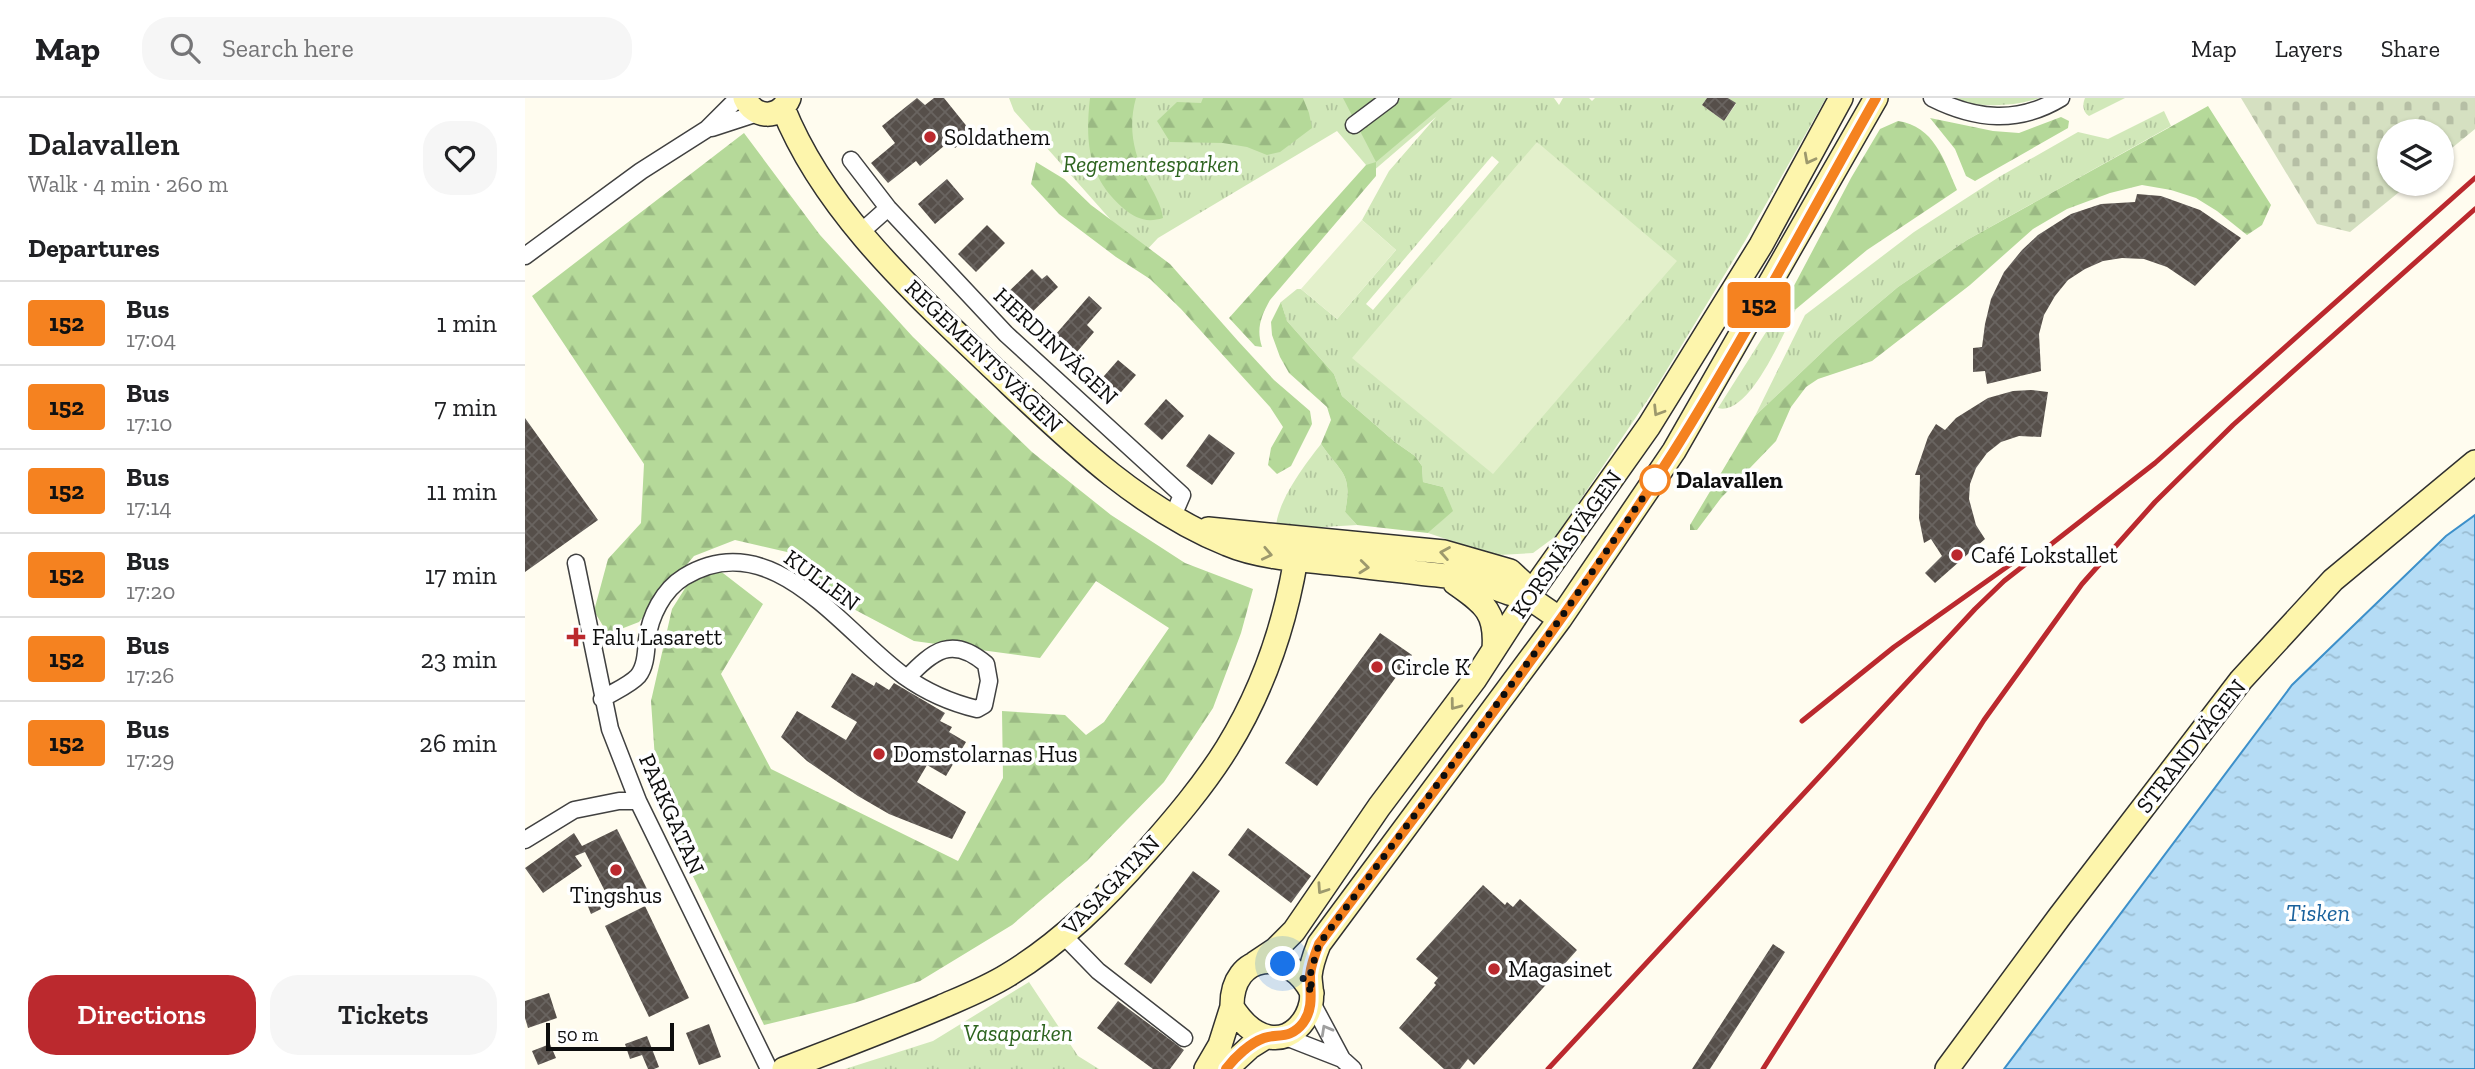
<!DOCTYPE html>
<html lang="en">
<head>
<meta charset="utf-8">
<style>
  body { margin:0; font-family:"Zilla Slab",serif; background:#f6f6f6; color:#202124; height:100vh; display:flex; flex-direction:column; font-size:26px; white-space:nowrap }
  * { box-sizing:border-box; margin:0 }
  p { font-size:23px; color:#757577 }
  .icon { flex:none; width:38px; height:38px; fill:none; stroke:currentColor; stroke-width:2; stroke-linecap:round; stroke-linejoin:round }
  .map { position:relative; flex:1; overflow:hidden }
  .panel { display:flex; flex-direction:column; background:#fff; width:525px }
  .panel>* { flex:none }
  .badge { padding:0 14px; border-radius:5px; font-size:24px; line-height:46px }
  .controls { position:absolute; left:1852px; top:21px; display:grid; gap:14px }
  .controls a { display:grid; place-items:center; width:77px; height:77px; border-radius:50%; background:#fff; box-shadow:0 2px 5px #0004; font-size:35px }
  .scale { position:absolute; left:21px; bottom:18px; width:128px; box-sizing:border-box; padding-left:7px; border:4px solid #0e0e0e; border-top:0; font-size:19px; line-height:24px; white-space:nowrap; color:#0e0e0e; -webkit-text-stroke:5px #fff; paint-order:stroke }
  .you { position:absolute; width:35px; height:35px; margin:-18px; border:5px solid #fff; border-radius:50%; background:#1a73e8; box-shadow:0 0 0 10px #1a73e833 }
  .map>.badge { position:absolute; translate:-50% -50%; box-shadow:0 0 0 4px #fff }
  h2 { padding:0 28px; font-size:26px; line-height:63px }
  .round { display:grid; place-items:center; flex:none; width:74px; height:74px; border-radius:28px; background:#f6f6f6 }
  .summary { display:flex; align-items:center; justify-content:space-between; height:119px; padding:0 28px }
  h1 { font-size:33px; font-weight:600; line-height:52px }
  .cta { display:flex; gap:14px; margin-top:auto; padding:14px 28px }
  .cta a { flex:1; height:80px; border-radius:28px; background:#bb292e; color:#fff; font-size:28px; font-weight:600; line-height:80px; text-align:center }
  .cta a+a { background:#f6f6f6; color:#202124 }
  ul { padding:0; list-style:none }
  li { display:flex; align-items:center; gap:21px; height:84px; padding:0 28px; border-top:2px solid #e0e0e0 }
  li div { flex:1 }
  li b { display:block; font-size:26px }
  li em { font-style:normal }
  li .badge { min-width:77px; font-weight:700; text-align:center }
  header { display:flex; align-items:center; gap:42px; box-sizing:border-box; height:98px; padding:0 35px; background:#fff; border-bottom:2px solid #e0e0e0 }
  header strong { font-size:33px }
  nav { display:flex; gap:38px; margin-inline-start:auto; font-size:24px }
  .search { width:490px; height:63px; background:#f6f6f6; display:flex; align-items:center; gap:18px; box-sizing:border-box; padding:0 24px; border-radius:28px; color:#757577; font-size:26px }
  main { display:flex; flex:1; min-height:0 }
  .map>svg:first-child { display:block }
  .grass { fill:url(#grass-tufts); fill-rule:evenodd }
  .forest { fill:url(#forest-firs) }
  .cemetery { fill:url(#cemetery-stones) }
  .pitch { fill:#e3f0cb }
  .water { fill:url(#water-ripples); stroke:#3d90ca; stroke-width:2 }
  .building { fill:url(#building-cross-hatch) }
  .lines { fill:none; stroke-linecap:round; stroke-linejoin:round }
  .street-casing { stroke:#414141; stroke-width:19 }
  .secondary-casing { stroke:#303030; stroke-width:26 }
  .street { stroke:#fff; stroke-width:16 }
  .secondary { stroke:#fdf5ac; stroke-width:23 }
  .rail { stroke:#bb292e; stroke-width:5 }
  .oneway { stroke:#9d996d }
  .oneway2 { stroke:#9f9f9f }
  .line-casing { stroke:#fff; stroke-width:16 }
  .line { stroke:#f58220; stroke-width:10 }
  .walk { stroke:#0e0e0e; stroke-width:7; stroke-dasharray:0 12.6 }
  .poi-dot { fill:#bb292e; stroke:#fff; stroke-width:2.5 }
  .stop-dot { fill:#fff; stroke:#f58220; stroke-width:3.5 }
  .labels { text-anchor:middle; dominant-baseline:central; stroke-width:7; stroke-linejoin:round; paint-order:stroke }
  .poi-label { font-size:23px; fill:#0e0e0e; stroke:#fff; text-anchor:start }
  .park-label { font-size:23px; font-style:italic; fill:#2d641f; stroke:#fff }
  .street-label { font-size:23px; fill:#0e0e0e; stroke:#fff }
  .stop-label { font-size:23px; font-weight:bold; fill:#0e0e0e; stroke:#fff; text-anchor:start }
  .water-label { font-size:24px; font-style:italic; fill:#1a629d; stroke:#fff }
</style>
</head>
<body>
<header>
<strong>Map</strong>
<div class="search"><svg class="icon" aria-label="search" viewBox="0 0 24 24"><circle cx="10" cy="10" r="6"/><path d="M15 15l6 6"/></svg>Search here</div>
<nav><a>Map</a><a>Layers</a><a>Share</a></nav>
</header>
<main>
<section class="panel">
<div class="summary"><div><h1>Dalavallen</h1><p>Walk · 4 min · 260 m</p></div><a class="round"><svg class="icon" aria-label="heart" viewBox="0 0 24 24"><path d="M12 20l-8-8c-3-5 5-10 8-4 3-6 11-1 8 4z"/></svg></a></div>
<h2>Departures</h2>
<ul>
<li><span class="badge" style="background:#f58220;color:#111">152</span><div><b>Bus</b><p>17:04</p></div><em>1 min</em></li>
<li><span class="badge" style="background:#f58220;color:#111">152</span><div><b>Bus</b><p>17:10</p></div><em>7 min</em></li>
<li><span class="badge" style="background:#f58220;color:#111">152</span><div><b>Bus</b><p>17:14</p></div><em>11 min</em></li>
<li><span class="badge" style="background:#f58220;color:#111">152</span><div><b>Bus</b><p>17:20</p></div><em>17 min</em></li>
<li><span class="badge" style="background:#f58220;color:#111">152</span><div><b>Bus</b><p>17:26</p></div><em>23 min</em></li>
<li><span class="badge" style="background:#f58220;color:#111">152</span><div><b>Bus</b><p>17:29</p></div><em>26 min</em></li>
</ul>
<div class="cta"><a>Directions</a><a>Tickets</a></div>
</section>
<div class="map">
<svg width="1950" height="971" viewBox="0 0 1950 971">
  <defs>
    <pattern id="grass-tufts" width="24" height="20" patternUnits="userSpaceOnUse" patternTransform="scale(1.75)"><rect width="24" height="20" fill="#d1e8b9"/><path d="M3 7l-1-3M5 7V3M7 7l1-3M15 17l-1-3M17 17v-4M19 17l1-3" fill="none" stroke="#b2c69e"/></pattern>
    <pattern id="forest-firs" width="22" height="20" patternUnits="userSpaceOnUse" patternTransform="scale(1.75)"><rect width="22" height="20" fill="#b5d999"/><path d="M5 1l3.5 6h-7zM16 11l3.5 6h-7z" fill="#9ab983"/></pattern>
    <pattern id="cemetery-stones" width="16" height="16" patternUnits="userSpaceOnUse" patternTransform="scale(1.75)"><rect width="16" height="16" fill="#d5e0c1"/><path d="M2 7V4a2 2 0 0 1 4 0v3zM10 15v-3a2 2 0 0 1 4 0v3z" fill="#b6bfa5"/></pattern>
    <pattern id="water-ripples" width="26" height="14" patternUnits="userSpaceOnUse" patternTransform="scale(1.75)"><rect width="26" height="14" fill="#b5dcf5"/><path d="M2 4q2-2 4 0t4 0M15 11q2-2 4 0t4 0" fill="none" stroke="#9abcd1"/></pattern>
    <pattern id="building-cross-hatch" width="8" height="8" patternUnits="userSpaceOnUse" patternTransform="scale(1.75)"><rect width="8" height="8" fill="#564f4a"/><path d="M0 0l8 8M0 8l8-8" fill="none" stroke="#696460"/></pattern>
  </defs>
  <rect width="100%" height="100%" fill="#fffcef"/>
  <!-- grass -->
  <path class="grass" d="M484,0H1029L1034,7L1038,0H1064L1067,3L1070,0H1182L1177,7L1199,23L1211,6L1203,0H1301L1220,143L1132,288L1031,438L1008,455L974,457L963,455L903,435L927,413L918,389L898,384L897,368L890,358L870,344L817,298L809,276L762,223L756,204L772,191H776L812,221L871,152L837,122L864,73L911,19L847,74L812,33L633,140L617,157L489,13ZM967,58L974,64L848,212L841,206Z
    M1415,0H1515C1480,11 1451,8 1415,0Z
    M1560,0H1600L1564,18C1558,14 1557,7 1560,0Z
    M1639,13L1646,28L1442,142L1373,189L1310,242L1230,318L1280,217L1389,134L1474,79L1553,34L1583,41Z
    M1262,201L1265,212L1271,211C1259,233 1225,319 1193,310Z
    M796,346C816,375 828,375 820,414L832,427L751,432C750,406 781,365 796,346Z
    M504,884L553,958L574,971H320L408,943Z"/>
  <!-- forest -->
  <path class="forest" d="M565,0H611C603,28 608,54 621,80C628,94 636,105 638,120C622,125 611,121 598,110C563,80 560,44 565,0Z
    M678,0H778L784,15L787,30L755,54L742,57L722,49L698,45L645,44L632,23L652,4L676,5Z
    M818,0H927L851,64V78L745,202C736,218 731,231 737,249L730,248L704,220L841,67L851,64Z
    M1683,8L1746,107L1737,127L1722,137L1692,113L1671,100L1646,92L1617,87L1585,95L1542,111L1508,131L1445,187L1347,263L1293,281L1281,289L1266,309L1251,343L1196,400L1172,432H1165V427L1230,318L1310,242L1373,189L1442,142Z
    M1536,19L1544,23L1543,30L1450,83L1441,78L1430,51L1405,20L1468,33L1494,35Z
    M1373,23C1409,28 1419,62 1432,92L1342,152L1271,211L1265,212L1262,209V201L1326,80L1355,31Z
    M219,35L295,137L388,239L507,354L586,417L660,465L728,491L716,535L688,610L639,684L562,763L487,827L395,883L329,905L239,927L133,705L126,603L147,511L164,484L194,472L238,506L196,576L246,671L433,763L478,680L477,613L540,617L561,637L579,624L644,530L571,483L515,560L389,543L304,498L275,457L210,442L169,458L114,524L83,536L69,513L83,461L116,425L119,366L7,198Z
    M511,64L539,81L566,107L645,166L713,243L749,282L785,313L787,326L766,368L752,376L743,367L746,350L758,329L745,309L656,211L625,181L591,159L534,116L506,86Z
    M756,204L762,223L809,276L817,298L870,344L890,358L897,368L898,384L918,389L928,413L903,435L832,427L820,414C828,375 816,375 796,346L806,322L802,309L764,275L755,259L747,237L746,224Z"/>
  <!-- cemetery -->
  <path class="cemetery" d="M1716,0H1950V31L1916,59V33H1864V86H1884L1825,134L1792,126Z"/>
  <!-- pitch -->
  <path class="pitch" d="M1012,44L1152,163L968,376L827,260Z
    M837,122L871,152L812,221L776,191Z"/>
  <!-- water -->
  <path class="water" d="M1950,417V971H1479L1767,587L1921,438Z"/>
  <!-- building -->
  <path class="building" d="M392,0L400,7L409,0H419L448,36L430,50L425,43L395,68L391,63L363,85L346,65L370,45L357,28Z
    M1182,0H1203L1211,5L1199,23L1177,7Z
    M422,81L439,101L410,126L393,106Z
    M1612,96L1636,98L1675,112L1716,140L1670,188L1642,169L1619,161L1597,160L1578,163L1560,171L1543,182L1530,198L1519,217L1514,236L1516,273L1462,286L1460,273L1448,274V250L1457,249L1460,226L1466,201L1479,174L1497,152L1513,137L1546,116L1576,106L1610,104Z
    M462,127L480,145L451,174L433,156Z
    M507,171L517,181L522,177L533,189L499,222L478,199Z
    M564,198L577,210L562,227L569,234L545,262L524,244Z
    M593,262L611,277L590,301L572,286Z
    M1506,292L1523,294L1516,339L1494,338L1476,344L1462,355L1451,370L1445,386L1444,401L1451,427L1460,441L1410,485L1400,475L1417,458L1406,441L1399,445L1394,420L1395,377H1390L1403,339L1411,326L1420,332L1431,320L1463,300L1488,293Z
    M641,301L659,318L637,342L619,326Z
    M0,320L73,422L0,474Z
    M684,336L710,355L687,387L661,368Z
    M855,535L887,557L792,688L760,665Z
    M327,575L349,588L351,584L364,592L369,585L420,615L415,623L427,629L424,634L441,644L421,678L402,667L392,684L441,714L427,741L364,716L333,698L282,663L256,639L272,613L321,642L332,624L306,609Z
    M723,730L786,778L766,805L703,757Z
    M92,731L122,791L88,809L60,754L50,758L57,768L18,795L0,770L49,735L57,748Z
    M668,773L695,793L626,886L599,866Z
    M958,787L980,807L982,804L988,809L995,801L1052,852L949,967L943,961L935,971H919L874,930L911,887L909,885L913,880L891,861Z
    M73,802L76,811L66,816L62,806Z
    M120,808L164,900L124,919L80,828Z
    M1248,846L1260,854L1185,971H1167Z
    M24,895L32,920L3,930L0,920V903Z
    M593,903L659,952L645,971H628L572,930Z
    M184,926L196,959L174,967L161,935Z
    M122,938L134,969L129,971H123L117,957L105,961L100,946Z
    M25,946L31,960L13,967L7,953Z"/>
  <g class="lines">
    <defs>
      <path id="street" d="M1407,0C1451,22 1493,26 1536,0
        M829,27L865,0
        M187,30L233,15
        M326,62L363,110L481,236L657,397L648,418
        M336,134L363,110
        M0,158L116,73L182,31L213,0
        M51,465L85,631L113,703L244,971
        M77,601C88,594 105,587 113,578C121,568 121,553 122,542C125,518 138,492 159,479C247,425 317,533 379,578C400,593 427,605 452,611L459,607L464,583L461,566C427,537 408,553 382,580
        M0,742L49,712L94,703H113
        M538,837L573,873L659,940
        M786,903L817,961
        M758,938L817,961L828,971"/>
      <path id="secondary" d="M220,0C229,21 255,22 264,0
        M258,10C300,115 390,195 470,272C539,337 612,410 702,446C732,459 773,462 806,465C845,469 883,474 922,478C927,479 932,478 938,479C960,483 979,497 1003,499
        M683,431L919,454L985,473L999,486L1003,499L1035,521
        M930,485C958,505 972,513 969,551
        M730,865L751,851L769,833L854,709L950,581L1003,499L1124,328L1236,147L1316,0
        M787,895C765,849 706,853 707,909C716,923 727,936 744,939C766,943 782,924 786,905C788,895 785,887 785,878C786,867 790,856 794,846L1035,521L1149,353L1351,0
        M259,971C311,951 364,931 416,909C439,899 462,890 483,877C536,845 580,801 621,754C650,721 679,687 702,650C741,587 764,514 774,441
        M681,971L695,947L707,909
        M701,971L725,949L741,939
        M1422,971L1535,818L1716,582L1808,482L1950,364"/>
    </defs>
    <!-- street casing -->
    <use href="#street" class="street-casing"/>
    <!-- secondary casing -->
    <use href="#secondary" class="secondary-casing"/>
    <!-- street -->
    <use href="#street" class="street"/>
    <!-- secondary -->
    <use href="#secondary" class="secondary"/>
    <!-- rail -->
    <path class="rail" d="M1277,623L1369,549L1486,466
      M1023,971L1450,511L1479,483L1630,365L1950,80
      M1238,971L1459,622L1557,486L1630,404L1708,327L1950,111"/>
  </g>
  <!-- one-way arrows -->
  <defs><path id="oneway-chevron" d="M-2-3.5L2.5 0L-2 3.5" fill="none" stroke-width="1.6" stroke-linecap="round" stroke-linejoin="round" transform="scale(1.75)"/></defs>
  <g class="oneway">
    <use href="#oneway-chevron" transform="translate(1284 61) rotate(118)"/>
    <use href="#oneway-chevron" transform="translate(1133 313) rotate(122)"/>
    <use href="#oneway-chevron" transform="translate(920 455) rotate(-170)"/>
    <use href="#oneway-chevron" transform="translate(742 456) rotate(12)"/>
    <use href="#oneway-chevron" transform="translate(839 469) rotate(6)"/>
    <use href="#oneway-chevron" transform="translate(930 607) rotate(127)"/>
    <use href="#oneway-chevron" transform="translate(797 791) rotate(124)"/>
  </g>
  <use class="oneway2" href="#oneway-chevron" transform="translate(801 932) rotate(-119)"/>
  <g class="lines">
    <defs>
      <path id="line" d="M701,971C710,959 725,945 739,940C752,935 765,942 778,925C789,910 785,894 785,877C786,866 790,856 794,846C915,684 1041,524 1149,353C1221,238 1284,118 1351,0"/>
    </defs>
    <!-- line casing -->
    <use href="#line" class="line-casing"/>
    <!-- line -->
    <use href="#line" class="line"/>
    <!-- walk -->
    <path class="walk" d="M758,866L776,877L787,895L785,877L794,846L1035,521L1130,382"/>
  </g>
  <!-- markers -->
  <g class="poi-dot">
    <circle cx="405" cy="39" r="7"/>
    <circle cx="1432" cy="457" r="7"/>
    <path d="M47.5 528.5h7v7h7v7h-7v7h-7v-7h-7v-7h7z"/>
    <circle cx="852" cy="569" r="7"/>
    <circle cx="354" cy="656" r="7"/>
    <circle cx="91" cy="772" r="7"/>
    <circle cx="969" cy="871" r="7"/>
  </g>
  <circle class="stop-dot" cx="1130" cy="382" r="14"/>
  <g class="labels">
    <!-- poi labels -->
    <g class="poi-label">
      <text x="419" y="39">Soldathem</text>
      <text x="1446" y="457">Café Lokstallet</text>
      <text x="67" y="539">Falu Lasarett</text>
      <text x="866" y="569">Circle K</text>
      <text x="368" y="656">Domstolarnas Hus</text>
      <text x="91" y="797" text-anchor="middle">Tingshus</text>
      <text x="983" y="871">Magasinet</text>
    </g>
    <!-- park labels -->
    <g class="park-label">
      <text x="626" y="66">Regementesparken</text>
      <text x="493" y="935">Vasaparken</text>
    </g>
    <!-- street labels -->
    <g class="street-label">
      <text transform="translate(531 248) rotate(43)">HERDINVÄGEN</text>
      <text transform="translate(459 258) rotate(44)">REGEMENTSVÄGEN</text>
      <text transform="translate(1041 446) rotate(-55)">KORSNÄSVÄGEN</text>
      <text transform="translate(297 482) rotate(36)">KULLEN</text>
      <text transform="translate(1666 648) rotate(-52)">STRANDVÄGEN</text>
      <text transform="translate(147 716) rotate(66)">PARKGATAN</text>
      <text transform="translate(586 787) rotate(-46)">VASAGATAN</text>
    </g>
    <!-- stop labels -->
    <g class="stop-label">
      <text x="1151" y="382">Dalavallen</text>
    </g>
    <!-- water labels -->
    <g class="water-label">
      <text x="1793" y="814">Tisken</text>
    </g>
  </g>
</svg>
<div class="controls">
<a><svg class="icon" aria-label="layers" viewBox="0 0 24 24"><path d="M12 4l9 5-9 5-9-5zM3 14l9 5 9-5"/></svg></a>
</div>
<div class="scale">50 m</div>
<div class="you" style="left:758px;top:866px"></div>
<b class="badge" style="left:1234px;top:207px;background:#f58220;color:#111">152</b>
</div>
</main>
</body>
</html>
